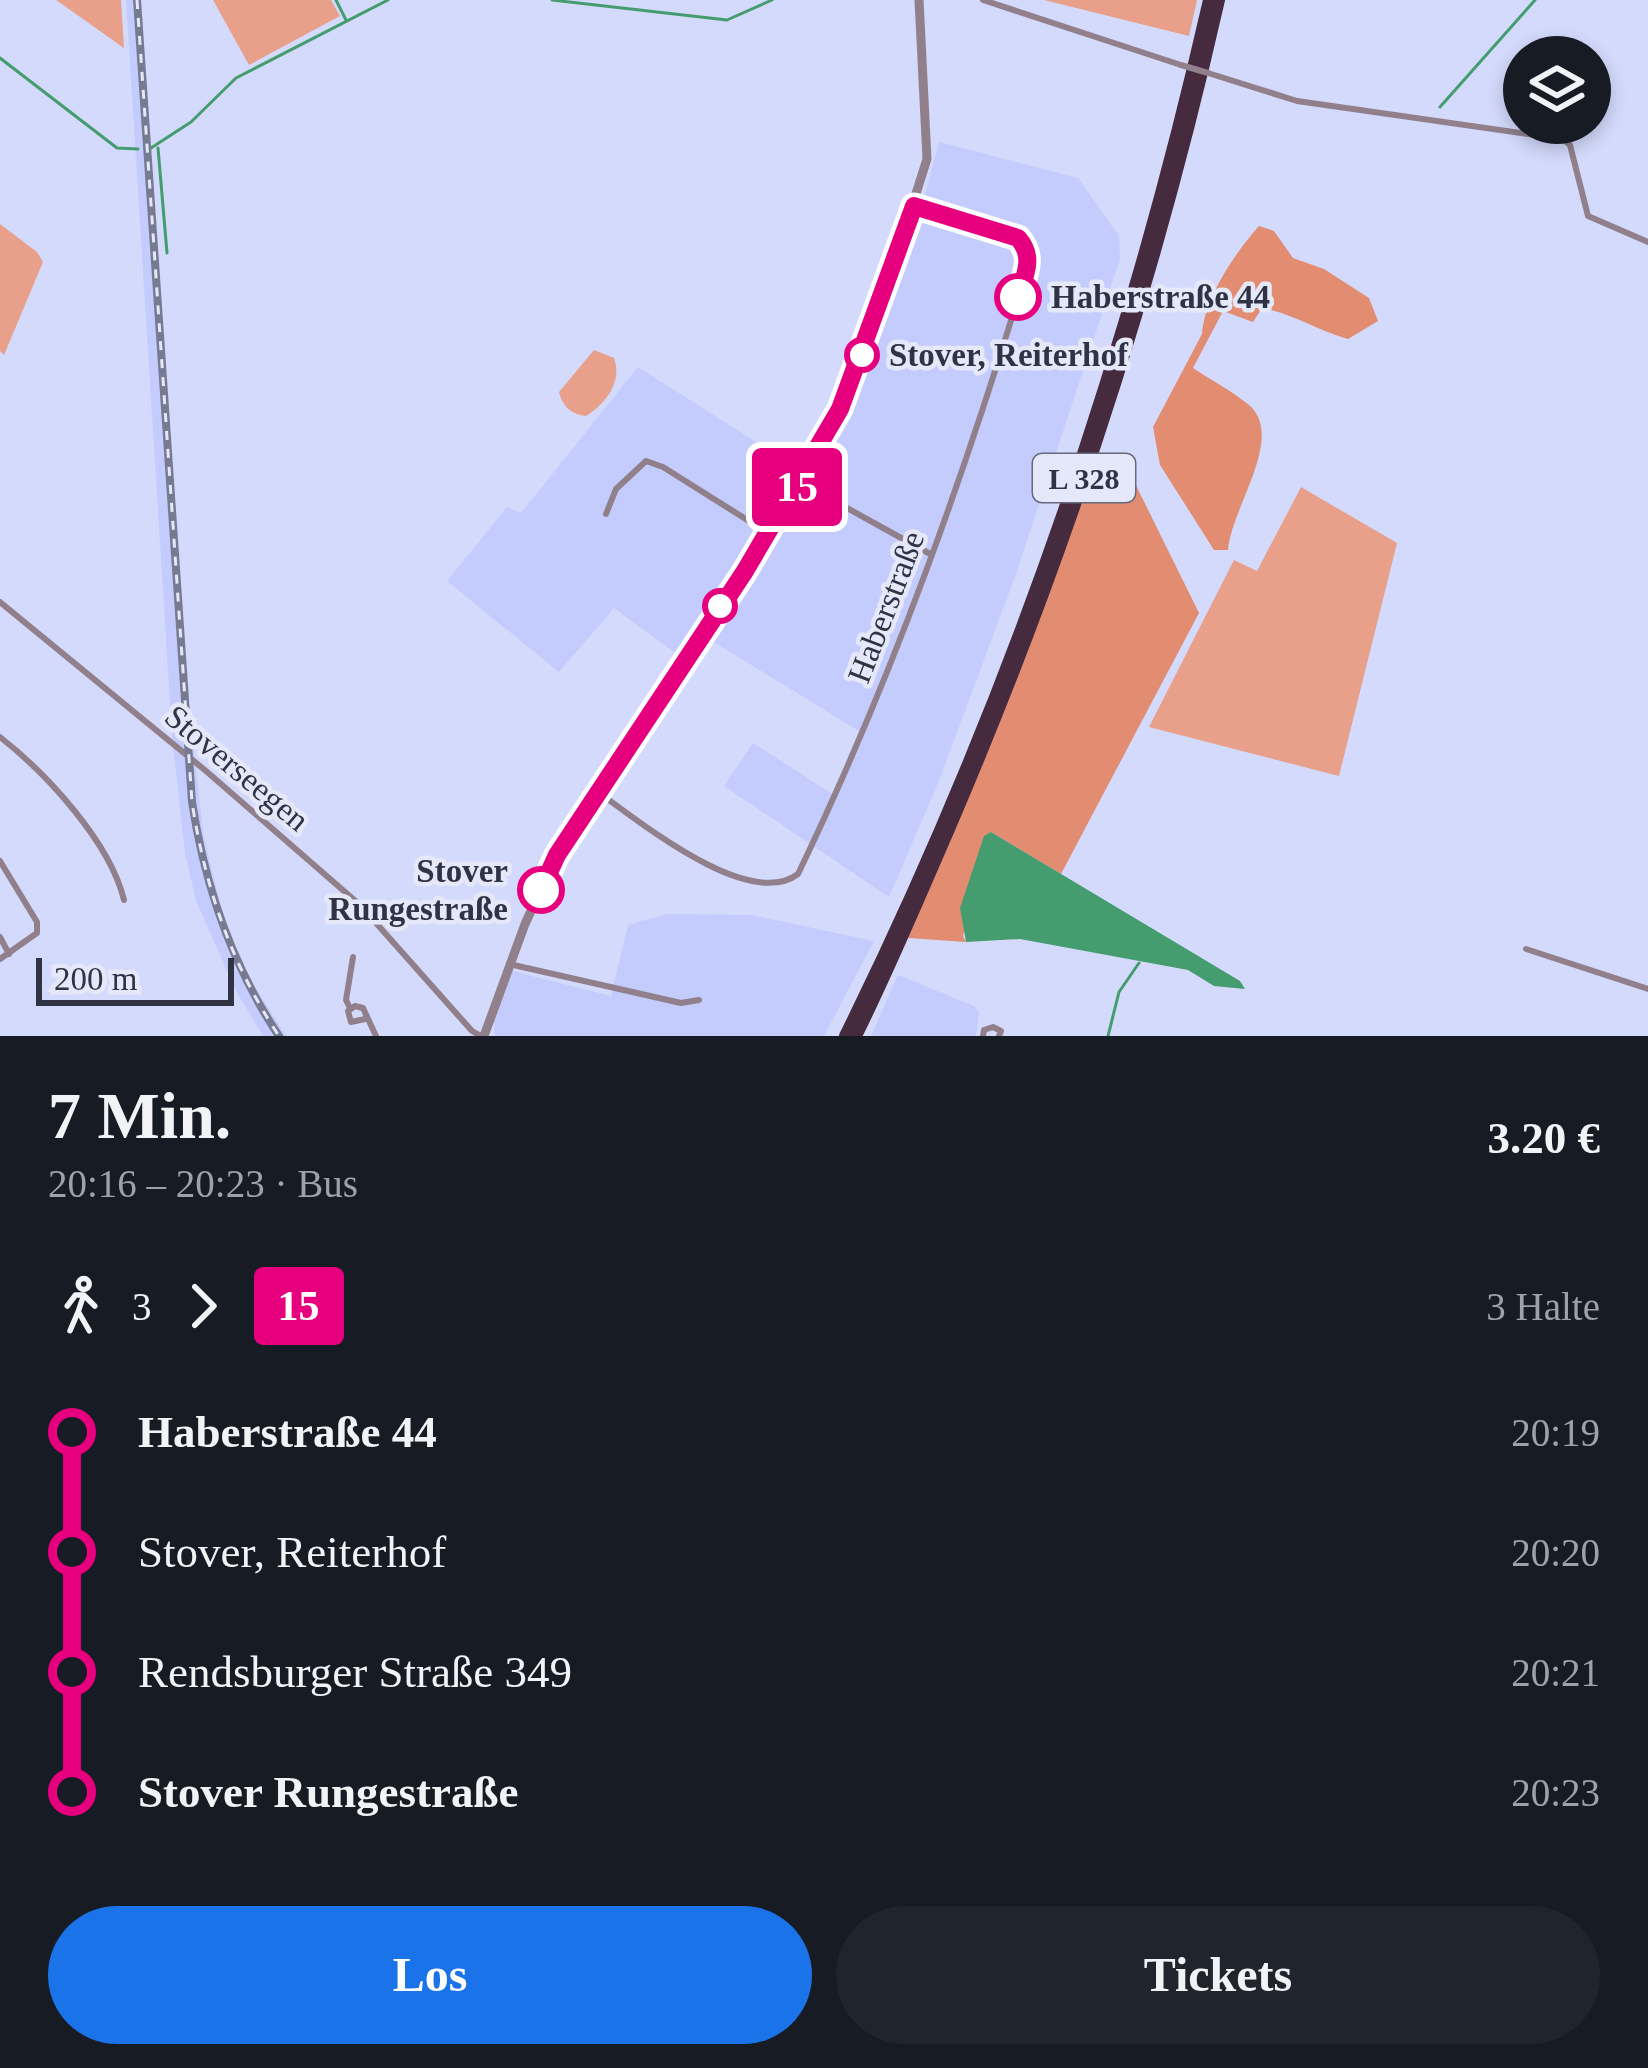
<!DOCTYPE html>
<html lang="de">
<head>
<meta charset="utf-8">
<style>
  body { margin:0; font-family:"Times New Roman",serif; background:#20242c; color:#f1f3f6; height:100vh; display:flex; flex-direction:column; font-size:45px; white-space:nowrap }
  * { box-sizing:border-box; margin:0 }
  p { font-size:39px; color:#9ea1a6 }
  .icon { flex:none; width:66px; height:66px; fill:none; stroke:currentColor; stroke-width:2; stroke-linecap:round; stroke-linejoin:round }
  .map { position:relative; height:1036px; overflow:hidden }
  .drawer { display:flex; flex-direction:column; background:#171b24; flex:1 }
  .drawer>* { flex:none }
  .badge { padding:0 24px; border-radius:9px; font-size:42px; line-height:78px }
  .tools { position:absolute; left:1503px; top:36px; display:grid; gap:24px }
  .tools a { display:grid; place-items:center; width:108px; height:108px; border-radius:50%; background:#171b24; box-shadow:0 6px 18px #0003; font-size:60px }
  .scale { position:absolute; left:36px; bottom:30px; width:198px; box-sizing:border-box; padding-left:12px; border:6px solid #303343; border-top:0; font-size:33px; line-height:42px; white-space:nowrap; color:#303343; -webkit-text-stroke:9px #e5e8f9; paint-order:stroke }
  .map>.badge { position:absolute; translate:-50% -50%; box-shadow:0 0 0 6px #fff }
  .legs { display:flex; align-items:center; gap:18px; height:132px; padding:0 48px; font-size:39px }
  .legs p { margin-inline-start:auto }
  .head { display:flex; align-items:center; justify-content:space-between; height:204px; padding:0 48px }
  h1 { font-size:66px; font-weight:700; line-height:90px }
  .button { display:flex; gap:24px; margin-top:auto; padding:24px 48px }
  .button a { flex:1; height:138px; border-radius:72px; background:#1a73e8; color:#fff; font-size:48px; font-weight:700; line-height:138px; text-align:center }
  .button a+a { background:#20242c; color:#f1f3f6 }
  ul { padding:0 48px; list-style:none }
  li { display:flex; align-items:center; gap:42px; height:120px; font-size:45px }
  li i { display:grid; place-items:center; width:18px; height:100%; margin:0 15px; background:currentColor }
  li i::after { content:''; width:30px; height:30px; margin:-15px; border:9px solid; border-radius:50%; background:#171b24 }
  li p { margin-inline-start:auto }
  li:first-child i { background:linear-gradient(#0000 50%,currentColor 0) }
  li:last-child i { background:linear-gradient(currentColor 50%,#0000 0) }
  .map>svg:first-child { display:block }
  .built { fill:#c4ccfd }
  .green { fill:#e8a08a }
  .forest { fill:#e28c72 }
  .water { fill:#459d6f }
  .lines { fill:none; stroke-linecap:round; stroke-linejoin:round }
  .stream { stroke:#459d6f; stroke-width:3 }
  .minor { stroke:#91808b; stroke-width:6 }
  .tertiary { stroke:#91808b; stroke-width:9 }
  .trunk { stroke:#462a3e; stroke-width:12 }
  .rail-casing { stroke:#767b92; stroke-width:8 }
  .rail { stroke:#e5e8f9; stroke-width:3; stroke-dasharray:9; stroke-linecap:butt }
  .minor-bridge { stroke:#91808b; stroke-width:6 }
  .line-1-casing { stroke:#fff; stroke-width:27 }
  .line-1 { stroke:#e6007e; stroke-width:18 }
  .stop-1-dot { fill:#fff; stroke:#e6007e; stroke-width:6 }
  .labels { text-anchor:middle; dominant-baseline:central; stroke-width:9; stroke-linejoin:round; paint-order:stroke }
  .shield { fill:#e5e8f9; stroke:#66697a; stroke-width:3 }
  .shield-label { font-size:30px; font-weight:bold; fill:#303343 }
  .stop-label { font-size:33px; font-weight:bold; fill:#303343; stroke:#e5e8f9; text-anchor:start }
  .street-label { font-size:33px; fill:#303343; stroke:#e5e8f9 }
</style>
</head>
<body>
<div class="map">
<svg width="1648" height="1036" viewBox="0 0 1648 1036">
  <rect width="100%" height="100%" fill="#d4dafc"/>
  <!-- built -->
  <path class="built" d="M126,0H141L188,699L204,838L225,923L253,984L286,1036H263L236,991L196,901L185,853L172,735Z
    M939,142L1078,178L1119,236L1120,259L1017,571L939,781L889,897L724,786L753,743L834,795L862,733L706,637L690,664L614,608L559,672L447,581L507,507L521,513L638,367L811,477L847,412L924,199Z
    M668,914L752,915L874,941L824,1036H495L494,1019L512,971L611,996L628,925Z
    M898,975L974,1006L979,1013L976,1036H871Z"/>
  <!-- green -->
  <path class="green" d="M56,0H121L124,48Z
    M213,0H331L340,16L249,65Z
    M1044,0H1197L1189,36Z
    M0,224L37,252L43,262L4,355L0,351Z
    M594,350L614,358C623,382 605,404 586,416C572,415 562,406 559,392Z
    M1301,487L1397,543L1339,776L1149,727L1234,560L1257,571Z"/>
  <!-- forest -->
  <path class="forest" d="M1259,226L1274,231L1293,258L1324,269L1369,298L1378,321L1348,339C1317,330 1292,313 1262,308L1253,322L1223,311L1193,368C1211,380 1232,391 1249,405C1286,437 1231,508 1228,550H1214L1160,465L1153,427L1202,334C1205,297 1235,253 1259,226Z
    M1097,452L1122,457L1199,613L1061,874L991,832L963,936L966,942L908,938L1016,678Z"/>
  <!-- water -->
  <path class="water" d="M991,832L1240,981L1245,989L1214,986L1188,970L1020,939L966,942L960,908L984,836Z"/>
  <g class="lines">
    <!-- stream -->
    <path class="stream" d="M336,0L346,20
      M552,0L727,20L772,0
      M0,58L117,148L138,149
      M1440,107L1535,0
      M151,148L191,122L236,78L388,0
      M158,148L167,253
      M1108,1036L1119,992L1139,963"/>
    <!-- minor -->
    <path class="minor" d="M983,0L1181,65
      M1208,73L1297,101L1563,139L1570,145L1588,216L1648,242
      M800,482L932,555
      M606,514L616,489L646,461L663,467L768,533
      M0,602L206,771L360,905L472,1031L481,1036
      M0,737C46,773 110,842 124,900
      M598,792C640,822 749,911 798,874C893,677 966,471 1029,262L1024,243L1011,233L914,207
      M0,861L37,922V933L0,959
      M0,937L9,954
      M1526,949L1648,989
      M509,964L681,1003L699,1000
      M350,1008L346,1000L353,957
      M365,1019L351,1022L348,1011L355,1006L363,1008L376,1036
      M983,1036L984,1030L993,1027L1001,1031L999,1036"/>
    <!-- tertiary -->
    <path class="tertiary" d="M484,1036L525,924L557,855L745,570L840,409L877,316L927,159L919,0"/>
    <!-- trunk -->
    <path class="trunk" d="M845,1036C1007,708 1128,356 1209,0
      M856,1036C890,968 919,898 949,829C1064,562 1155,283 1219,0"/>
    <defs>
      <path id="rail" d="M137,0L192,802C205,887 231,964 279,1036"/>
    </defs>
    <!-- rail casing -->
    <use href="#rail" class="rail-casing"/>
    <!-- rail -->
    <use href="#rail" class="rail"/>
    <!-- minor-bridge -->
    <path class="minor-bridge" d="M1181,65L1208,73"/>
  </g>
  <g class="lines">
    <defs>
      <path id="line-1" d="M541,890L557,855L745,571L840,409L914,206L1018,238C1035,257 1025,275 1018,297"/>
    </defs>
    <!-- line-1 casing -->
    <use href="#line-1" class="line-1-casing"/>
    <!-- line-1 -->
    <use href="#line-1" class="line-1"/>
  </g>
  <!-- markers -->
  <g class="stop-1-dot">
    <circle cx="1018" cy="297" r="21"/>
    <circle cx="862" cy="355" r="15"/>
    <circle cx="720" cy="606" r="15"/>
    <circle cx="541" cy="890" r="21"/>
  </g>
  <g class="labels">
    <!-- shield labels -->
    <rect class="shield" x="1033" y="454" width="102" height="48" rx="9"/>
    <g class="shield-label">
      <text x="1084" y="478">L 328</text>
    </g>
    <!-- stop labels -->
    <g class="stop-label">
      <text x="1051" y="297">Haberstraße 44</text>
      <text x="889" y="355">Stover, Reiterhof</text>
      <text x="508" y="871" text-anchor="end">Stover<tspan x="508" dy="38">Rungestraße</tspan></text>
    </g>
    <!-- street labels -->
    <g class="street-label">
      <text transform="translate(886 607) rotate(-69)">Haberstraße</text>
      <text transform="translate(237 768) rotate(40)">Stoverseegen</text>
    </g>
  </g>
</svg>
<div class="tools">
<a><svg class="icon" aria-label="layers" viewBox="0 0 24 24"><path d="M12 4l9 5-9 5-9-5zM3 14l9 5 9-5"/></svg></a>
</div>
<div class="scale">200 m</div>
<b class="badge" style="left:797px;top:487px;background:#e6007e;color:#fff">15</b>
</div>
<section class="drawer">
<div class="head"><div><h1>7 Min.</h1><p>20:16 – 20:23 · Bus</p></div><b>3.20 €</b></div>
<div class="legs"><svg class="icon" aria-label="walk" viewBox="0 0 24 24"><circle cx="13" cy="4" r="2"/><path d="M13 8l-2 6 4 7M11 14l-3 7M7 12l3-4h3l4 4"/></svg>3<svg class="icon" aria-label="forward" viewBox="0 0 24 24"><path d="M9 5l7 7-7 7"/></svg><b class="badge" style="background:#e6007e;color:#fff">15</b><p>3 Halte</p></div>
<ul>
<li><i style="color:#e6007e"></i><b>Haberstraße 44</b><p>20:19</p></li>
<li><i style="color:#e6007e"></i><span>Stover, Reiterhof</span><p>20:20</p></li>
<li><i style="color:#e6007e"></i><span>Rendsburger Straße 349</span><p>20:21</p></li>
<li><i style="color:#e6007e"></i><b>Stover Rungestraße</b><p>20:23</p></li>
</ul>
<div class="button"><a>Los</a><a>Tickets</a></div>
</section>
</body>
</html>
